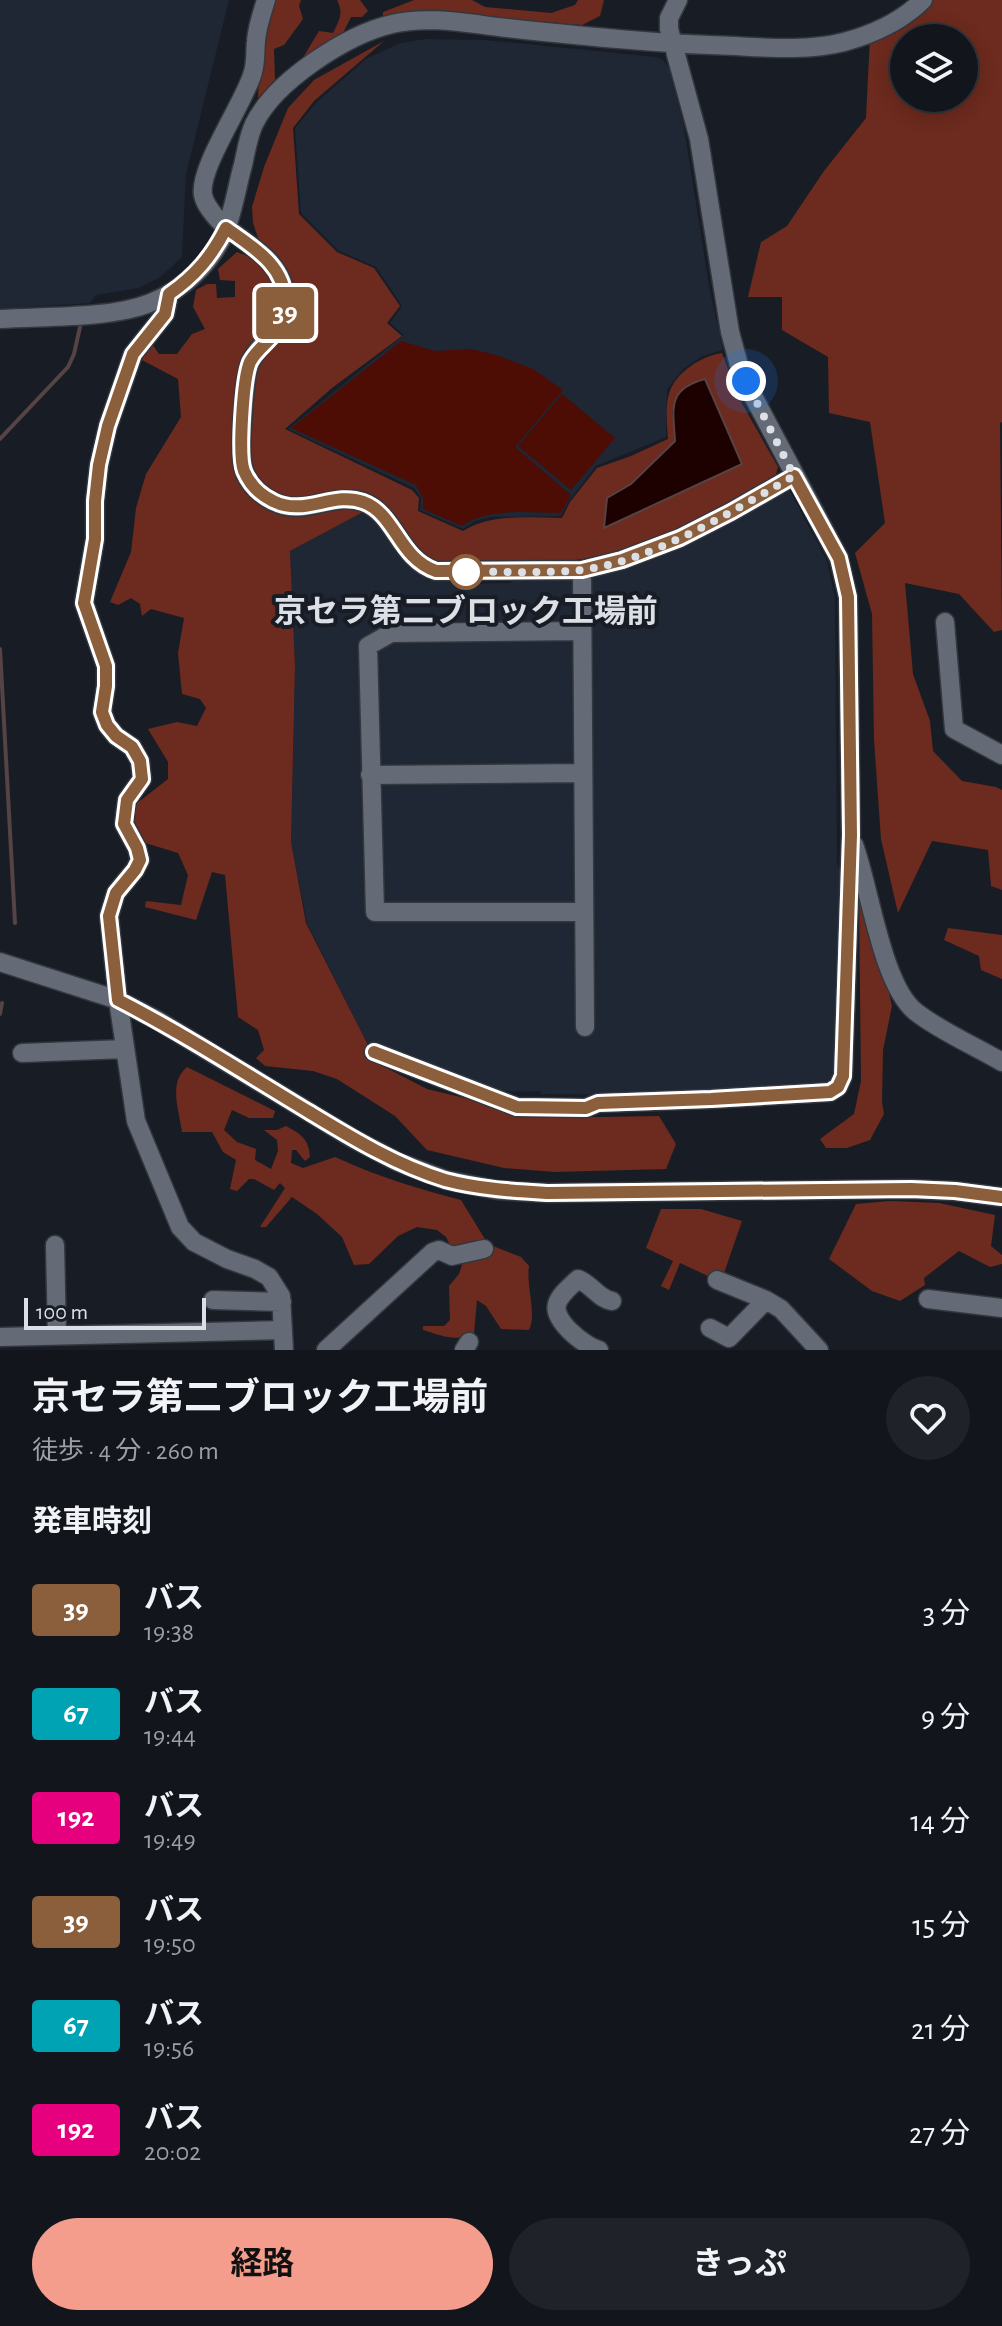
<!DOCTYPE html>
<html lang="ja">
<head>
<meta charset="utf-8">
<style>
  body { margin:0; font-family:"Alegreya Sans","Noto Sans JP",sans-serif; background:#1f2329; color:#f1f3f6; height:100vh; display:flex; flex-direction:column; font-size:30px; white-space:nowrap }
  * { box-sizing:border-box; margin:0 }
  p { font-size:26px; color:#9c9fa3 }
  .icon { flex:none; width:44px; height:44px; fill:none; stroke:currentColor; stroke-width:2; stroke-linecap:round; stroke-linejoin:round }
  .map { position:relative; height:1350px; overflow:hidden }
  .side { display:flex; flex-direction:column; background:#12161c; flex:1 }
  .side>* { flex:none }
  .badge { padding:0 16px; border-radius:6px; font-size:28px; line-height:52px }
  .controls { position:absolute; left:890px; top:24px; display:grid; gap:16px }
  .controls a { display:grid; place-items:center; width:88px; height:88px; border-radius:50%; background:#12161c; box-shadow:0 4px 20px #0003,0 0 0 2px #31353b; font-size:40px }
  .scale { position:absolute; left:24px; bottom:20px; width:182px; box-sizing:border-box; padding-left:8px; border:4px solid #dce0e6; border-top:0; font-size:22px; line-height:28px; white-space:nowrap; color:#dce0e6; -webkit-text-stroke:6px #181d25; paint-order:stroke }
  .you { position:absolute; width:40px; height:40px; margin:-20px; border:6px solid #fff; border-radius:50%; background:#1a73e8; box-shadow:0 0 0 12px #1a73e833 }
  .map>.badge { position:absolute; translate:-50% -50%; box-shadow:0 0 0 4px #fff }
  h2 { padding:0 32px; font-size:30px; line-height:72px }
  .round { display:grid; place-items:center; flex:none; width:84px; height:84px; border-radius:42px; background:#1f2329 }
  .head { display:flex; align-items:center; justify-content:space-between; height:136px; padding:0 32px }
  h1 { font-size:38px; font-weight:700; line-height:60px }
  .primary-button { display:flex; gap:16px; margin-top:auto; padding:16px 32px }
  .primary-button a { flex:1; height:92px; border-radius:48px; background:#f49d8c; color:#111; font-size:32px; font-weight:700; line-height:92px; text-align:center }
  .primary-button a+a { background:#1f2329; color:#f1f3f6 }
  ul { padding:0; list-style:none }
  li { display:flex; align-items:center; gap:24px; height:104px; padding:0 32px }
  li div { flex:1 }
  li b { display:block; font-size:30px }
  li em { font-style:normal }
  li .badge { min-width:88px; font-weight:700; text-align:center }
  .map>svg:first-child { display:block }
  .built { fill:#1f2634 }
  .green { fill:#4d0d04 }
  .forest { fill:#6d2a1e; fill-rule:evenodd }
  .water { fill:#1d0000; stroke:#564345; stroke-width:2 }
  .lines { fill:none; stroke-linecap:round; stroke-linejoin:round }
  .stream { stroke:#564345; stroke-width:4 }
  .minor-casing { stroke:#34373e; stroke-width:21 }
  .minor { stroke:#656b76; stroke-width:18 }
  .line-casing { stroke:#fff; stroke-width:18 }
  .line { stroke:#8b5e3c; stroke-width:12 }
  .walk { stroke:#dce0e6; stroke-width:8; stroke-dasharray:0 14.4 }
  .stop-dot { fill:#fff; stroke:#8b5e3c; stroke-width:4 }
  .labels { text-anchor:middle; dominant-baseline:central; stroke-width:8; stroke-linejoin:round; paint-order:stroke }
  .stop-label { font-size:32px; font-weight:bold; fill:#dce0e6; stroke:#181d25 }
</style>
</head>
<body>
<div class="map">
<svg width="1002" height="1350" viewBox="0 0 1002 1350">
  <rect width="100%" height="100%" fill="#181d25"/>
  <!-- built -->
  <path class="built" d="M0,0H229L186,174L182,257L159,278L139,288L96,295L90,303L0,309Z
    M426,39L484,40L656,57L663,60L669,68L683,122L710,291L723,350L702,356L683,369L667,390L666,437L596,466L569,501L561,516L491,517L475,521L463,529L420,510L421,498L414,488L288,429L404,335L390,323L402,306L376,267L339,251L301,213L295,128L318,101L366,59L400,43Z
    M782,490L790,491L827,561L835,598L837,864L842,873L836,1073L830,1083L681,1095L541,1094L540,1091L516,1092L499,1090L367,1043L307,923L291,842L295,666L290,551L365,511L374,516L402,558L417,571L436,579H460L461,584L511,583V578H562Z"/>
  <!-- green -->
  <path class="green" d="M401,341L435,351L471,349L496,355L533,369L563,390L515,447L571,495L561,513C529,513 489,507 462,526L423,509V498L416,485L291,428Z
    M562,394L615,438L571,490L518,446Z"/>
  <!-- forest -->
  <path class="forest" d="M275,0H301L299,6L303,19L284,45L274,49L275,80L258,98L259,79L271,7Z
    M337,0H360L368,11L362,17H351L342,35L307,59L304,56L319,31L333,33C339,21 344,13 337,0Z
    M414,0H472L485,7L551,13L575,5L578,0H604L600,16L582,25L411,11L383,18V12Z
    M929,0H1002V422L1000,423L1002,630L994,632L959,594L905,583L913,674L930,721L933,751L962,781L996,787L1002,790V890L991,886L988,850L932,841L898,913L881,839L874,740L872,614L855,553L885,523L870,422L829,413L828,357L782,330V297H748L761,242L787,226L824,171L866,118L870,37ZM904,38H964V98H904Z
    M384,41L314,101L293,128L299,214L337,252L374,268L400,306L387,323L402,336L332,388L285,429L412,490L419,498L418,511L463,531C492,513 529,518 562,518L570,502L597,468L631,456L668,439C667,424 665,408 669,394C675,372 702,356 722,353L739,398L778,467L775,478C712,513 648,550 575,560C539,564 500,563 463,564C453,564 440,565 431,561C410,551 397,524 385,506L365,511L290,551L295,666L291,842L306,923L367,1043L371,1060L427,1089L547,1118L659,1116L676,1144L666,1169L555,1172L504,1168L427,1150L395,1116L337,1079L313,1071L265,1066L256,1058L264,1050L258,1030L238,1017L225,875L212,872L196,920L145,907L146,901L181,905L188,875L178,853L142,842L129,824L132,807L168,779V762L148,729L177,722L197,726L206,708L200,699L182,694L178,653L184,618L151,609L142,616L140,604L131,598L118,605L110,602L131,552L136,508L146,474L181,417L178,379L138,358L150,341L159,354H177L192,334L205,329L193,307L196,290L207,284H216L217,298L235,297V281L220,280L218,269L237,252L258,260L276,257L258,238L253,223L252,207L264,167L288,108L314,80ZM672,410L742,464L607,498L631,484L676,441Z
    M867,899L892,1006L883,1050L882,1102L884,1114L870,1140L847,1148H826L820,1139L854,1114L861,1081L859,900Z
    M948,928L1002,935V979L981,970L979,956L944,940Z
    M187,1067L275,1111L273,1118H249L232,1110L224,1130L237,1142L256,1149L255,1160L271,1169L278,1151L277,1140L264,1130H277L286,1126C301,1134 309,1139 310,1157L305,1161L296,1150H292L291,1163L303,1168L335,1157C376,1176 418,1189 461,1200L488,1244L521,1257L529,1266C526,1287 537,1314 529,1330L501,1329L486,1306L477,1300L474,1333C457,1343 440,1335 423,1330V1326H444L450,1320L449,1286L459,1274L463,1262L452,1249L446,1237L437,1230L417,1227L398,1236L369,1264L354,1265L342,1237L317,1214L292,1197L266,1227H260L285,1188L280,1183L274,1190L254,1179H249L237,1191L230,1189L236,1160L223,1152L212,1132H182C179,1110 168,1083 187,1067Z
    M890,1201L939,1203L995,1215L991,1246L1002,1255V1264L990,1267L959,1251L924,1278L925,1285L900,1301L872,1291L829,1259L856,1204Z
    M661,1209H701L742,1221L724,1273L710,1277L680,1263L669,1290L661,1286L673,1261L646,1248Z"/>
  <!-- water -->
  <path class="water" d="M705,379L742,464L604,528L607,498L631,484L675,441C673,408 667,389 705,379Z"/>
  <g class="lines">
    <!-- stream -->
    <path class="stream" d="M0,439L68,367L74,354L80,327
      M0,649L15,923
      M0,1014L2,1003"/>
    <defs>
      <path id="minor" d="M266,0C262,13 257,27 256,41C255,51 256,62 253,72C246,100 198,168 203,195C204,200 208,207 211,211C231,240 278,252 284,290C290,334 264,332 250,363C244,377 239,451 243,466C246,484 263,498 279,504C306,515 335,492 363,502C396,514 398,558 436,571L582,570L622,560L680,538L731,512L794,476
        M169,294L165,314L133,354L108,426L99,465L95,501V539L84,603L106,666V686L102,712L107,725L116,736L132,747L140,761L142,779L127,800L124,824L137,848L140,860L135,870L116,893L109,916L118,1000L136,1121L180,1227L194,1242L227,1259L255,1269L269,1277L281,1296L284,1350
        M0,319C44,316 110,319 150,303C183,290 212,263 226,229C234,209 237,186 243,165C246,152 248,137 254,124C275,81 346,35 392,24C429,15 470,24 507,28C583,36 659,44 736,46C771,48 809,51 844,42C874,34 901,22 923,0
        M582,570L585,1027
        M945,622L954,729L1002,755
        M582,631L391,633L368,646L375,912H584
        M370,775L583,773
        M854,845C870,888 882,986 916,1012C940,1031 975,1046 1002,1062
        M0,962L118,1000L157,1020L352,1138L398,1162L446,1180L497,1190L548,1193L911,1189L955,1191L1002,1197
        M374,1052L517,1107L586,1108L598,1103L711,1099L830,1092L838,1087L843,1076L851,835L848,597L839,558L753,396L739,365L730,332L699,139L669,29V18L678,0
        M22,1053L125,1049
        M55,1245L57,1336
        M717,1280L766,1300L781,1309L819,1350
        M928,1299L1002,1308
        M213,1300L282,1302
        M710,1328L729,1338L766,1300
        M0,1337L283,1330
        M326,1350L433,1252L439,1250L452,1256L484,1249
        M464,1350L469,1342
        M599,1350C584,1346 552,1320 557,1304C560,1294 571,1286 578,1279C591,1284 599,1299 612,1301"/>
    </defs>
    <!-- minor casing -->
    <use href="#minor" class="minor-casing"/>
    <!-- minor -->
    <use href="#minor" class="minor"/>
  </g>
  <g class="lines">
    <defs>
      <path id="line" d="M374,1052L517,1107L586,1108L598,1103L711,1099L830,1092L838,1087L843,1076L851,835L848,597L839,558L794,476L731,512L680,538L622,560L582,570L436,571C398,558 396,514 363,502C332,491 305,517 273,501C260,495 250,485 244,471C238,456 243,378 250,362C257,348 274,339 281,324C285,316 285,309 285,301C285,265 252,247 226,228C212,256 195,276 169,294L165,314L133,354L108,426L99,465L95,501V539L84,603L106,666V686L102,712L107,725L116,736L132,747L140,761L142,779L127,800L124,824L137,848L140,860L135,870L116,893L109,916L118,1000C184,1034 246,1074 309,1112C352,1138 396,1165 445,1180C479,1189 514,1191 548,1193L911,1189L955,1191L1002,1197"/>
    </defs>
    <!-- line casing -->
    <use href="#line" class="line-casing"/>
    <!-- line -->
    <use href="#line" class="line"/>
    <!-- walk -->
    <path class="walk" d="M466,572H458C499,571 541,574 581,570C651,562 734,510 794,476L746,381"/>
  </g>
  <!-- markers -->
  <circle class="stop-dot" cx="466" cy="572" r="16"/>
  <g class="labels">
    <!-- stop labels -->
    <g class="stop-label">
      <text x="466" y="612">京セラ第二ブロック工場前</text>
    </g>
  </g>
</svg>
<div class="controls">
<a><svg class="icon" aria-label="layers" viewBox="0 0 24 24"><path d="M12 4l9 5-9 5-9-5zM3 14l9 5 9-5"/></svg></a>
</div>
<div class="scale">100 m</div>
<div class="you" style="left:746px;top:381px"></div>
<b class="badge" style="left:285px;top:313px;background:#8b5e3c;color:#fff">39</b>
</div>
<section class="side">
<div class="head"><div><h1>京セラ第二ブロック工場前</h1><p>徒歩 · 4 分 · 260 m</p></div><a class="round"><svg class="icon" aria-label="heart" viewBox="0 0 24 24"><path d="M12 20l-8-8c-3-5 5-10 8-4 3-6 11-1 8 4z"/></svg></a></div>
<h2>発車時刻</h2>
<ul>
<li><span class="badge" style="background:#8b5e3c;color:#fff">39</span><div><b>バス</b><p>19:38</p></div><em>3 分</em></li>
<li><span class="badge" style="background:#00a3b4;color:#fff">67</span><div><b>バス</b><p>19:44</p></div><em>9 分</em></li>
<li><span class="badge" style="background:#e6007e;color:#fff">192</span><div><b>バス</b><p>19:49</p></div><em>14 分</em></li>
<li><span class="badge" style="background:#8b5e3c;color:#fff">39</span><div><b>バス</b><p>19:50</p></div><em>15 分</em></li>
<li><span class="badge" style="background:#00a3b4;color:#fff">67</span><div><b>バス</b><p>19:56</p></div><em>21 分</em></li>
<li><span class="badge" style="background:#e6007e;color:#fff">192</span><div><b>バス</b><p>20:02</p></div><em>27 分</em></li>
</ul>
<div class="primary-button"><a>経路</a><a>きっぷ</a></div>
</section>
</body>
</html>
